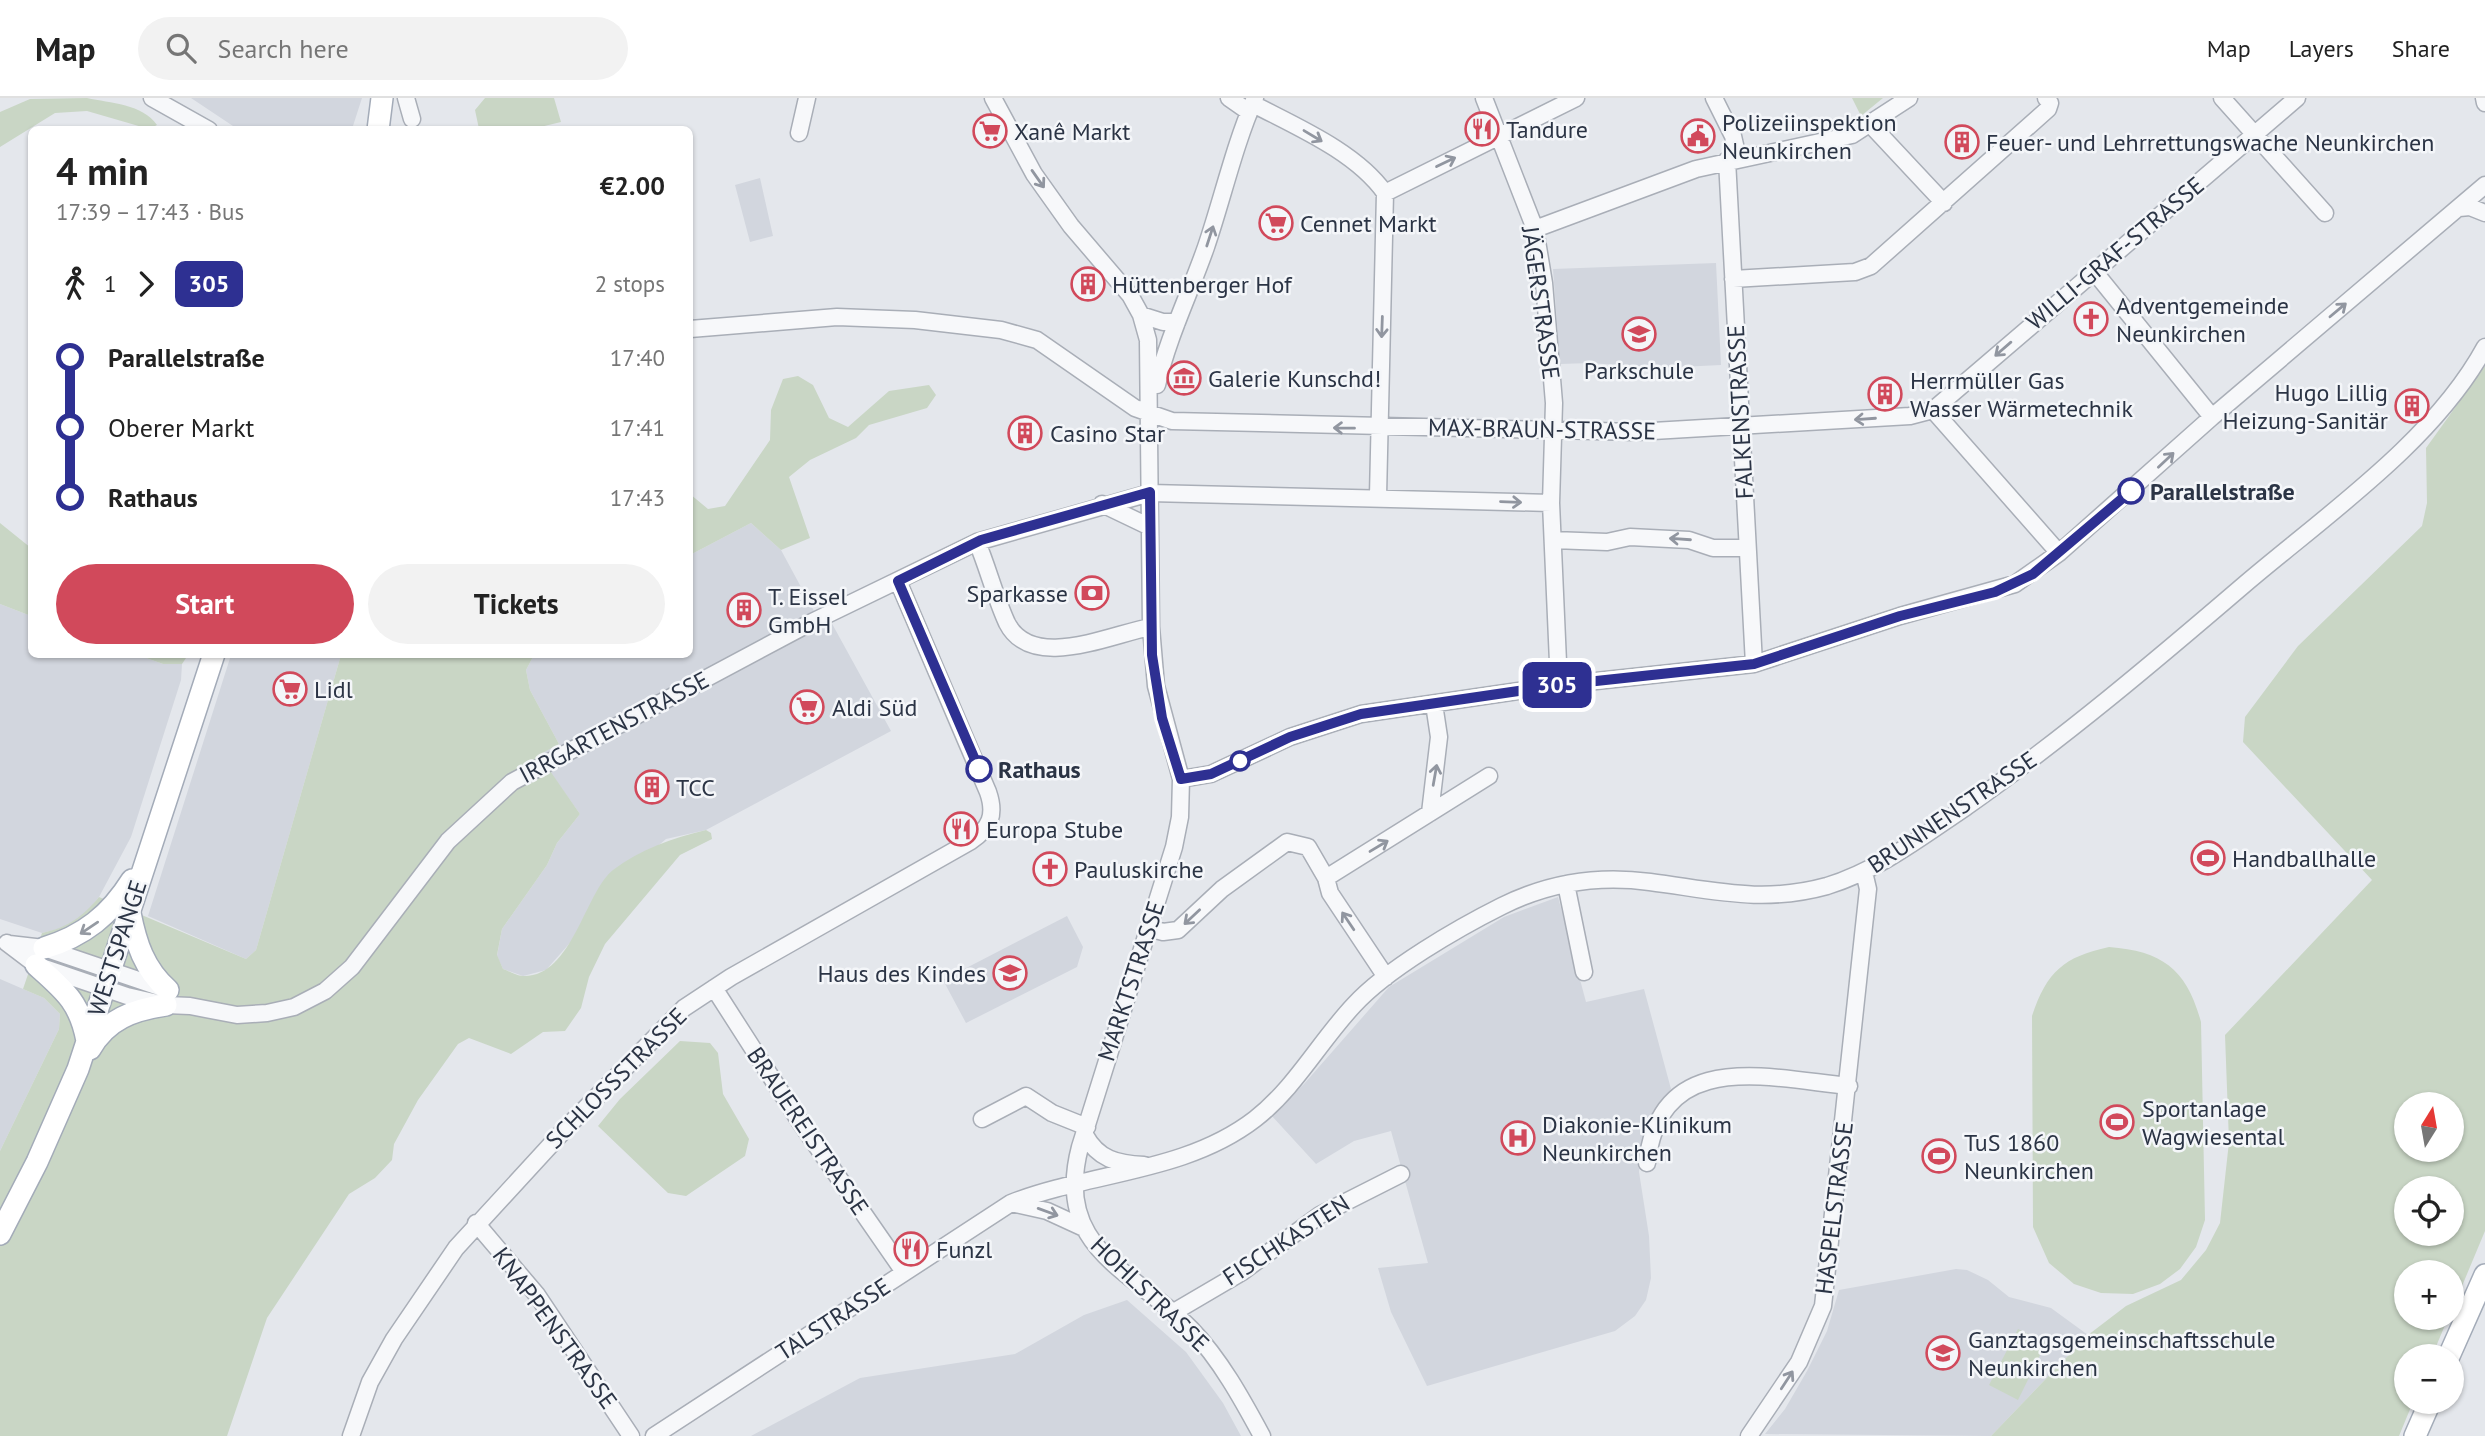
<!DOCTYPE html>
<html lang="en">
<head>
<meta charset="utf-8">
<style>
  body { margin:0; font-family:"PT Sans",sans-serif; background:#f2f2f2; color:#222; height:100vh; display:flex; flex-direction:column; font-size:26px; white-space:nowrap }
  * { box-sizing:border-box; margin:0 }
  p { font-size:23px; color:#767676 }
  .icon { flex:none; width:38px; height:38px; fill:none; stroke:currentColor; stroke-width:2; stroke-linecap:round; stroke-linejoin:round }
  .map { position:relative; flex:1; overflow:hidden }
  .side { position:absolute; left:28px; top:28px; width:665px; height:532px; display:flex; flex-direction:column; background:#fff; border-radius:10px; box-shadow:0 2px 5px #0004 }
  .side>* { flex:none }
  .badge { padding:0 14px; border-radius:10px; font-size:24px; line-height:46px }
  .needle { width:46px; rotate:11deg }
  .tools { position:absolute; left:2394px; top:994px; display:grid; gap:14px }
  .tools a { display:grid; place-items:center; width:70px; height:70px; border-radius:50%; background:#fff; box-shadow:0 2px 5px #0004; font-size:35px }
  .map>.badge { position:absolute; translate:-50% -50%; box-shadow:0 0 0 4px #fff }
  .legs { display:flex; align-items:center; gap:10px; height:77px; padding:0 28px; font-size:23px }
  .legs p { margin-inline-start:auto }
  .summary { display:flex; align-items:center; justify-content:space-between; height:119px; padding:0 28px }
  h1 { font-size:38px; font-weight:700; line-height:52px }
  .primary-button { display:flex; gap:14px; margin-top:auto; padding:14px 28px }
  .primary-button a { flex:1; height:80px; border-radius:42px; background:#d1495b; color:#fff; font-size:28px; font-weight:700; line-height:80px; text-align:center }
  .primary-button a+a { background:#f2f2f2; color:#222 }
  ul { padding:0 28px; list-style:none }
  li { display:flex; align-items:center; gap:24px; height:70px; font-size:26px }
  li i { display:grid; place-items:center; width:10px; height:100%; margin:0 9px; background:currentColor }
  li i::after { content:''; width:18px; height:18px; margin:-9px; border:5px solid; border-radius:50%; background:#fff }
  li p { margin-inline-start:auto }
  li:first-child i { background:linear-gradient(#0000 50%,currentColor 0) }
  li:last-child i { background:linear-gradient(currentColor 50%,#0000 0) }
  header { display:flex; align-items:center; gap:42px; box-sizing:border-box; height:98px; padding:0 35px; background:#fff; border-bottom:2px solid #e0e0e0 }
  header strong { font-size:33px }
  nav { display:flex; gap:38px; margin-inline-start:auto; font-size:24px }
  .search { width:490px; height:63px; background:#f2f2f2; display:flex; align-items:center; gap:18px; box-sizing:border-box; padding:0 24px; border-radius:38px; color:#767676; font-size:26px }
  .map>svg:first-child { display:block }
  .built { fill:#d2d6de }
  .green { fill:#c9d6c5; fill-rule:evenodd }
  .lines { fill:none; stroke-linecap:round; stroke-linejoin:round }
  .minor-casing { stroke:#a9aeb7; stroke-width:19 }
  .major-casing { stroke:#a3abb8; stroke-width:24 }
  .minor { stroke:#f7f8fa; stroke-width:16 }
  .major { stroke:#fff; stroke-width:21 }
  .oneway { stroke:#9196a0 }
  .oneway2 { stroke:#959aa2 }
  .line-1-casing { stroke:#fff; stroke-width:16 }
  .line-1 { stroke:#2e3092; stroke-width:10 }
  .stop-1-dot { fill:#fff; stroke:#2e3092; stroke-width:3.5 }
  .labels { text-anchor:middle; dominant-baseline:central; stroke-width:5; stroke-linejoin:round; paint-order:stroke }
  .poi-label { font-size:24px; fill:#2b3445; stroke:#f4f6f9; text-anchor:start }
  .street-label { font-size:24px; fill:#2b3445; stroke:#f4f6f9 }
  .stop-label { font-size:24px; font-weight:bold; fill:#2b3445; stroke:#f4f6f9; text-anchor:start }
</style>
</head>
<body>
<header>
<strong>Map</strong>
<div class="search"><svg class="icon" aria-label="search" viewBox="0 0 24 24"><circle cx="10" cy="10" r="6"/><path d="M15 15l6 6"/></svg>Search here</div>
<nav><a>Map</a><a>Layers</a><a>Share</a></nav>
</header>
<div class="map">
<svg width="2485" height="1338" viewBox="0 0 2485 1338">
  <rect width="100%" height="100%" fill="#e4e7ec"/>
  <!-- built -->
  <path class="built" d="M191,0H362L352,31L239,32Z
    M760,80L773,138L750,144L735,87Z
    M1716,165L1721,267L1659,270L1590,265L1560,266L1553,171Z
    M751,425L781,452L821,526L830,522L891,633L706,732L666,741L592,804L576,838L546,872L523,878L503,871L497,858L502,831L547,767L557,745L580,716L538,657L559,646L530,592L526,572L534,557L690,556V457Z
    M0,506L31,518L32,556L138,557L163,566H182L181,582L131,739L99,799L84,817L66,829L42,835L0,821Z
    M231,557H341L256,852L246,861L148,818Z
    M1558,799L1586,904L1644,891L1671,991L1652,1021L1641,1051L1639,1074L1649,1138L1651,1180L1646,1202L1635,1218L1615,1233L1427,1288L1391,1214L1378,1170L1428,1165L1391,1033L1354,1043L1316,1066L1271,1017L1304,986L1389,889L1504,819Z
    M1067,818L1083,849L1077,869L966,925L943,882Z
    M0,881L44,900L60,916L59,931L0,1053Z
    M1956,1171L1967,1172L1988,1182L2009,1199L2051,1210L2088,1237L1991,1338L1765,1336L1785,1311L1807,1273L1827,1233L1839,1192Z
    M1127,1202L1186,1254L1223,1305L1241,1338H728H751L860,1280L1015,1256L1084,1217Z"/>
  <!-- green -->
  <path class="green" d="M87,0C110,5 143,6 157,27L149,31L87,13L55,15L0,49V14L30,1Z
    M485,0H554L561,24L532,31H479L475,12Z
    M1852,0H1883L1861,18Z
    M2485,268V1133L2452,1212V1174H2406V1220H2448L2432,1258H2406V1304H2413L2399,1338H1991L2088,1237L2126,1208L2181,1182L2206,1152L2220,1125L2229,1044L2225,937L2372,782L2243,644L2245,619L2298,548L2422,428L2427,405L2426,350ZM2406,1006H2452V1052H2406ZM2406,1090H2452V1136H2406Z
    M798,278L813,287L829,320L848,329L889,293L929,287L936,297L927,310L869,327L856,340L810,362L789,379L810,440L781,452L751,425L690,457V396L708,411L725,408L770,342L771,312L783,281Z
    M0,425L31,450V518L0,506Z
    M138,557H188L182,566H163Z
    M341,557H534L526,572L530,592L559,646L539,657L580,716L557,745L547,767L502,831L497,857L503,871C509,873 517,878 523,878C572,880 585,794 613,772C641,751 672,740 706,732L711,735L712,741L680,757L605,846L589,879L581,910L565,933L543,934L511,956L469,940L458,946L418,1002L394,1046L392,1062L375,1080L349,1096L267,1220L227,1338H0V1053L59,931L60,916L44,900L23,891L42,835C69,829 82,819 99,799L246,861L256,852Z
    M2109,849C2163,853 2187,872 2201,924L2205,1122L2196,1149L2180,1171L2160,1186L2133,1196L2101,1195L2074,1186L2049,1165L2033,1129L2032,918C2047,873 2064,859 2109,849Z
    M680,943L710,945L718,955L723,996L749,1041L745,1058L686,1098L668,1095L598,1028L620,1001Z
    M2018,1231L2046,1245L2018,1302L1989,1287Z"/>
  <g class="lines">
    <defs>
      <path id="minor" d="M152,0L209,32
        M406,0L412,21
        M993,0L1034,76L1071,128L1130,197L1141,217L1148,242L1151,529L1156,588L1181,681L1180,719L1174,749L1080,1049C1053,1151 1132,1171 1191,1231C1220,1261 1242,1301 1262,1338
        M1229,0L1249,14
        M1484,0L1535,131L1544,185L1554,305L1551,405L1559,587
        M1714,0L1733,38L1738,60
        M2222,0L2325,115
        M2484,0L2485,5
        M1253,6C1297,29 1356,54 1385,95L1378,398
        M1871,27L1944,105
        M799,35L807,0
        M1727,62L1754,566
        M1385,95L1576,0
        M2459,110L2470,109L2485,115
        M1535,131L1696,71L1852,37L1909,0
        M2093,172L2212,319
        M1733,181L1855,174L1871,168L2048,11L2050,5L2046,0
        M1141,217L1163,224H1177
        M690,231L837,219L915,222L1001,232L1037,242L1135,310L1172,323L1636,334L1910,318L1933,312L2297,0
        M1157,287C1168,239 1190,195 1206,149C1223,99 1234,48 1255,0
        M1933,312L2059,455
        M1102,406L1150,429
        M1553,442L1607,444L1630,439L1689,442L1713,450H1746
        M977,444C988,470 995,499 1007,525C1032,574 1111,536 1151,529
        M1181,681L1211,676L1290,639L1361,616L1559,587L1754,566L1900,518L2015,486L2059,455L2212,319L2485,87
        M1430,715L1439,639L1434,606
        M1326,780L1489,678
        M1566,786L1584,874
        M1148,830L1163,834L1178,832L1222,791L1287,744L1308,749L1326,780L1330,795L1386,879
        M7,845L36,867L127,898L166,907L190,908L237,917L267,915L294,909L325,893L352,869L448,743L512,684L808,526L977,444L1150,395L1551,405
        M9,846L44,850L165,891
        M714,890L800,1024L904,1174
        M982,1021L1026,998L1052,1015L1087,1029
        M1085,1037C1098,1061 1117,1066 1144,1067
        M1647,1065C1660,949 1768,980 1849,988
        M1011,1105L1047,1113L1084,1130
        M476,1125L537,1197L631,1338
        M1174,1214L1242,1174L1320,1117L1401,1076
        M351,1338L370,1284L394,1241L456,1150L568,1028L684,910L731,879L971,743C990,730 996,717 988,694L898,483
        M654,1338L1011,1105C1090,1074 1185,1075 1255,1021C1295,990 1320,943 1354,907C1387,871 1458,830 1502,808C1548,785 1599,777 1650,784C1713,792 1762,806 1827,788C1879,772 1921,739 1966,709C2064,640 2154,564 2245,486C2326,417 2434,343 2485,249
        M1749,1338L1799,1264L1823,1208L1868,791L1864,774"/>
      <path id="major" d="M378,32L382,0
        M130,815C136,845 144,871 168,892
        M44,850C84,838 110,817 132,782
        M36,867C64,892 80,904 87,943
        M90,951C107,921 133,912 166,907
        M0,1136L37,1064L78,971L214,556
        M2449,1258L2485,1177
        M2415,1338L2430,1304"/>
    </defs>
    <!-- minor casing -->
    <use href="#minor" class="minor-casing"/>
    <!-- major casing -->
    <use href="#major" class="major-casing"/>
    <!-- minor -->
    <use href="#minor" class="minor"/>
    <!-- major -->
    <use href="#major" class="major"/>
  </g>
  <!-- one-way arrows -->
  <defs><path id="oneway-shaft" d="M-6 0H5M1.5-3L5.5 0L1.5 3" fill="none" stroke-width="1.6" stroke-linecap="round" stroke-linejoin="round" transform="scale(1.75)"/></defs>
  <g class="oneway">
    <use href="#oneway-shaft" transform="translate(1313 38) rotate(31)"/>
    <use href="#oneway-shaft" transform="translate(1446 64) rotate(-26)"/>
    <use href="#oneway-shaft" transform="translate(1038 81) rotate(55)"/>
    <use href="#oneway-shaft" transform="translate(1210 138) rotate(-72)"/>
    <use href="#oneway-shaft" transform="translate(2338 212) rotate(-40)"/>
    <use href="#oneway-shaft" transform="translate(1382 229) rotate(92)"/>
    <use href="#oneway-shaft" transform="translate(2003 251) rotate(139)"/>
    <use href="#oneway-shaft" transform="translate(1865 321) rotate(176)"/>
    <use href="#oneway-shaft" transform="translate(1344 330) rotate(-179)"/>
    <use href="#oneway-shaft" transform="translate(2166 362) rotate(-43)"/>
    <use href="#oneway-shaft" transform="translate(1511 404) rotate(2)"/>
    <use href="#oneway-shaft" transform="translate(1680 441) rotate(-176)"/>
    <use href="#oneway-shaft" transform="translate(1435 677) rotate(-80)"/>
    <use href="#oneway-shaft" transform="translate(1379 748) rotate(-31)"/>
    <use href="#oneway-shaft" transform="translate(1192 819) rotate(137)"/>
    <use href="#oneway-shaft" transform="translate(1348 823) rotate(-124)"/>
    <use href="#oneway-shaft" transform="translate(1048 1114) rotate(20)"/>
    <use href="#oneway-shaft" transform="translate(1787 1282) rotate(-57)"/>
  </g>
  <use class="oneway2" href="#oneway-shaft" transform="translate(89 830) rotate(146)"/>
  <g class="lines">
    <defs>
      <path id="line-1" d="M979,671L898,483L981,442L1150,394L1152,557L1162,620L1181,681L1211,676L1290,639L1361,616L1559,587L1754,566L1900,518L1995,494L2033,476L2131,393"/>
    </defs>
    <!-- line-1 casing -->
    <use href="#line-1" class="line-1-casing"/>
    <!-- line-1 -->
    <use href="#line-1" class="line-1"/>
  </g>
  <!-- icons -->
  <defs>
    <symbol id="restaurant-ring" viewBox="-11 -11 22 22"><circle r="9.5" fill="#f4f6f9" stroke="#d1495b" stroke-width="1.5"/><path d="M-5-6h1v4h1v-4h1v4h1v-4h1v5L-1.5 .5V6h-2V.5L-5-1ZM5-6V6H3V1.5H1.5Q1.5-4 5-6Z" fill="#d1495b"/></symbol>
    <symbol id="supermarket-ring" viewBox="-11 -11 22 22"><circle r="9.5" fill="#f4f6f9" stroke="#d1495b" stroke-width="1.5"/><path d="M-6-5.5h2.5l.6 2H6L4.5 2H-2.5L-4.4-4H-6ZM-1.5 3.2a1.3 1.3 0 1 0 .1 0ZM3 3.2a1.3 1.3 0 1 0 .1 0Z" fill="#d1495b"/></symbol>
    <symbol id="civic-ring" viewBox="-11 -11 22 22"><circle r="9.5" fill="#f4f6f9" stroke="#d1495b" stroke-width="1.5"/><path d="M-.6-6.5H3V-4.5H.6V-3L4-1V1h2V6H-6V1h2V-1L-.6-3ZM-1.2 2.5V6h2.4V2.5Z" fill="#d1495b"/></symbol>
    <symbol id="building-ring" viewBox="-11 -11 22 22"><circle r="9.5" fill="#f4f6f9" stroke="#d1495b" stroke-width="1.5"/><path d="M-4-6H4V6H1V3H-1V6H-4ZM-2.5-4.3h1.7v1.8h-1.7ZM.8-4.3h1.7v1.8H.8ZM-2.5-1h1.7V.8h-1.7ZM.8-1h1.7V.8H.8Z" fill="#d1495b"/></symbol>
    <symbol id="church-ring" viewBox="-11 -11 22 22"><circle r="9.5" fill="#f4f6f9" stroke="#d1495b" stroke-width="1.5"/><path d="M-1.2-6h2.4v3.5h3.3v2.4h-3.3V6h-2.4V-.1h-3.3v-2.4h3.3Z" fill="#d1495b"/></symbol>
    <symbol id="school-ring" viewBox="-11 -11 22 22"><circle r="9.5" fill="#f4f6f9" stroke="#d1495b" stroke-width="1.5"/><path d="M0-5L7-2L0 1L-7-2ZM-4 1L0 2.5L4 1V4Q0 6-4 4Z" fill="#d1495b"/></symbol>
    <symbol id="museum-ring" viewBox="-11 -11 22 22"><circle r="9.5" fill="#f4f6f9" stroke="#d1495b" stroke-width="1.5"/><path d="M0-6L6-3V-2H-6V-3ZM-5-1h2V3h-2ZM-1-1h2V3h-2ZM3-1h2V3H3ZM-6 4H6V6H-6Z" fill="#d1495b"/></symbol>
    <symbol id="bank-ring" viewBox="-11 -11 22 22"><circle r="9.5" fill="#f4f6f9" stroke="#d1495b" stroke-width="1.5"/><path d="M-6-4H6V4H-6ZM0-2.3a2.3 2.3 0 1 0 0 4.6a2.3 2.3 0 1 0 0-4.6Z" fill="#d1495b"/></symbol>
    <symbol id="stadium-ring" viewBox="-11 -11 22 22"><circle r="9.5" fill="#f4f6f9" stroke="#d1495b" stroke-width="1.5"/><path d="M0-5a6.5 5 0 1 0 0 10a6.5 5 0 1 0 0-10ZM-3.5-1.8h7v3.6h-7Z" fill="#d1495b"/></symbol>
    <symbol id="hospital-ring" viewBox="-11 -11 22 22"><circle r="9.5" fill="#f4f6f9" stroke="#d1495b" stroke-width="1.5"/><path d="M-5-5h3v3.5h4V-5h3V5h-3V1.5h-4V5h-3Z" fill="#d1495b"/></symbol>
  </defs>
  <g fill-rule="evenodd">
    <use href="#restaurant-ring" x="1463" y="12" width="38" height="38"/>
    <use href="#supermarket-ring" x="971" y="14" width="38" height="38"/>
    <use href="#civic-ring" x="1679" y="19" width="38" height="38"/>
    <use href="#building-ring" x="1943" y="25" width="38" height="38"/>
    <use href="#supermarket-ring" x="1257" y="106" width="38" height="38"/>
    <use href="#building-ring" x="1069" y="167" width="38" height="38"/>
    <use href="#church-ring" x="2072" y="202" width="38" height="38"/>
    <use href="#school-ring" x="1620" y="217" width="38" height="38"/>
    <use href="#museum-ring" x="1165" y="261" width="38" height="38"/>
    <use href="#building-ring" x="1866" y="277" width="38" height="38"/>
    <use href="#building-ring" x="2393" y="289" width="38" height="38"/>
    <use href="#building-ring" x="1006" y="316" width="38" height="38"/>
    <use href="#bank-ring" x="1073" y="476" width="38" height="38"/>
    <use href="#building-ring" x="725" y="493" width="38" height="38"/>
    <use href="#supermarket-ring" x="271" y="572" width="38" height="38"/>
    <use href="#supermarket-ring" x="788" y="590" width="38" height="38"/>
    <use href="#building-ring" x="633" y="670" width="38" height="38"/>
    <use href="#restaurant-ring" x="942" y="712" width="38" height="38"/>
    <use href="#stadium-ring" x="2189" y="741" width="38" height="38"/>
    <use href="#church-ring" x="1031" y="752" width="38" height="38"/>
    <use href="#school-ring" x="991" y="856" width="38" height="38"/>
    <use href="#stadium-ring" x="2098" y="1005" width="38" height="38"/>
    <use href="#hospital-ring" x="1499" y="1021" width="38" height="38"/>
    <use href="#stadium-ring" x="1920" y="1039" width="38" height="38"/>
    <use href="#restaurant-ring" x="892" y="1132" width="38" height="38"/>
    <use href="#school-ring" x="1924" y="1236" width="38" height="38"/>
  </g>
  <!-- markers -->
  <g class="stop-1-dot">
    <circle cx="2131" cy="393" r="12"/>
    <circle cx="1240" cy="663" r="9"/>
    <circle cx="979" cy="671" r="12"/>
  </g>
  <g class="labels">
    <!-- poi labels -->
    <g class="poi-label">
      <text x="1722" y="24">Polizeiinspektion<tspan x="1722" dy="28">Neunkirchen</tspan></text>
      <text x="1506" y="31">Tandure</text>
      <text x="1014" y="33">Xanê Markt</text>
      <text x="1986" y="44">Feuer- und Lehrrettungswache Neunkirchen</text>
      <text x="1300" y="125">Cennet Markt</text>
      <text x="1112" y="186">Hüttenberger Hof</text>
      <text x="2116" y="207">Adventgemeinde<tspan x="2116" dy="28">Neunkirchen</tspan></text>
      <text x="1639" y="272" text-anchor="middle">Parkschule</text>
      <text x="1208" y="280">Galerie Kunschd!</text>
      <text x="1910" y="282">Herrmüller Gas<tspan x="1910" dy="28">Wasser Wärmetechnik</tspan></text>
      <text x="2388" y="294" text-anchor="end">Hugo Lillig<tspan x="2388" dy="28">Heizung-Sanitär</tspan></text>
      <text x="1050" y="335">Casino Star</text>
      <text x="1068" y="495" text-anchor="end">Sparkasse</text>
      <text x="768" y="498">T. Eissel<tspan x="768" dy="28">GmbH</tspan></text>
      <text x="314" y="591">Lidl</text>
      <text x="832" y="609">Aldi Süd</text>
      <text x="676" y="689">TCC</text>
      <text x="986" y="731">Europa Stube</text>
      <text x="2232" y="760">Handballhalle</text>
      <text x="1074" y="771">Pauluskirche</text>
      <text x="986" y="875" text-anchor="end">Haus des Kindes</text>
      <text x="2142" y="1010">Sportanlage<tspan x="2142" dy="28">Wagwiesental</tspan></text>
      <text x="1542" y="1026">Diakonie-Klinikum<tspan x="1542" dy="28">Neunkirchen</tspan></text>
      <text x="1964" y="1044">TuS 1860<tspan x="1964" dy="28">Neunkirchen</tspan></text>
      <text x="936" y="1151">Funzl</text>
      <text x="1968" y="1241">Ganztagsgemeinschaftsschule<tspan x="1968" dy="28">Neunkirchen</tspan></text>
    </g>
    <!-- street labels -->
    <g class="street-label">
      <text transform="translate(2115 155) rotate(-40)">WILLI-GRAF-STRASSE</text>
      <text transform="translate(1541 205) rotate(82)">JÄGERSTRASSE</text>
      <text transform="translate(1740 314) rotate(-93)">FALKENSTRASSE</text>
      <text transform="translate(1542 331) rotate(1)">MAX-BRAUN-STRASSE</text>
      <text transform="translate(614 629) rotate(-28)">IRRGARTENSTRASSE</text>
      <text transform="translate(1952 714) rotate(-34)">BRUNNENSTRASSE</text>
      <text transform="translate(117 850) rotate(-72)">WESTSPANGE</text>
      <text transform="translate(1131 883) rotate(-72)">MARKTSTRASSE</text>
      <text transform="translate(616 980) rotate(-45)">SCHLOSSSTRASSE</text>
      <text transform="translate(808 1033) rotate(56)">BRAUEREISTRASSE</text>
      <text transform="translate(1834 1110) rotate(-83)">HASPELSTRASSE</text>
      <text transform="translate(1286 1142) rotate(-33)">FISCHKASTEN</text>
      <text transform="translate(1150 1196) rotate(44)">HOHLSTRASSE</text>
      <text transform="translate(833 1221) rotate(-33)">TALSTRASSE</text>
      <text transform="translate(555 1230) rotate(54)">KNAPPENSTRASSE</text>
    </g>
    <!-- stop labels -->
    <g class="stop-label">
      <text x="2150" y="393">Parallelstraße</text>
      <text x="998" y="671">Rathaus</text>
    </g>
  </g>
</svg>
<div class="tools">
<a><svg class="needle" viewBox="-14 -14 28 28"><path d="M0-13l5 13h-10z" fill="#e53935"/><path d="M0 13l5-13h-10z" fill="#767676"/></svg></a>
<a><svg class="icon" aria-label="locate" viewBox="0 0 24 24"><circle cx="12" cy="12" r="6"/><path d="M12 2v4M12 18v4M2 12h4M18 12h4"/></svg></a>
<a>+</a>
<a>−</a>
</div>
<b class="badge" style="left:1557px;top:587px;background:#2e3092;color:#fff">305</b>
<section class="side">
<div class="summary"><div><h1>4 min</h1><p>17:39 – 17:43 · Bus</p></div><b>€2.00</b></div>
<div class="legs"><svg class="icon" aria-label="walk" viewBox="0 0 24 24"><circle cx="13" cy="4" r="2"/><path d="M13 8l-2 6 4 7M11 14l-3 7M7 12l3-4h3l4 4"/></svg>1<svg class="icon" aria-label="forward" viewBox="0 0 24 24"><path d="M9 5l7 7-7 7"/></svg><b class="badge" style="background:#2e3092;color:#fff">305</b><p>2 stops</p></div>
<ul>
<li><i style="color:#2e3092"></i><b>Parallelstraße</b><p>17:40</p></li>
<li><i style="color:#2e3092"></i><span>Oberer Markt</span><p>17:41</p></li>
<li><i style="color:#2e3092"></i><b>Rathaus</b><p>17:43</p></li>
</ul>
<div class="primary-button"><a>Start</a><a>Tickets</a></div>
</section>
</div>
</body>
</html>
